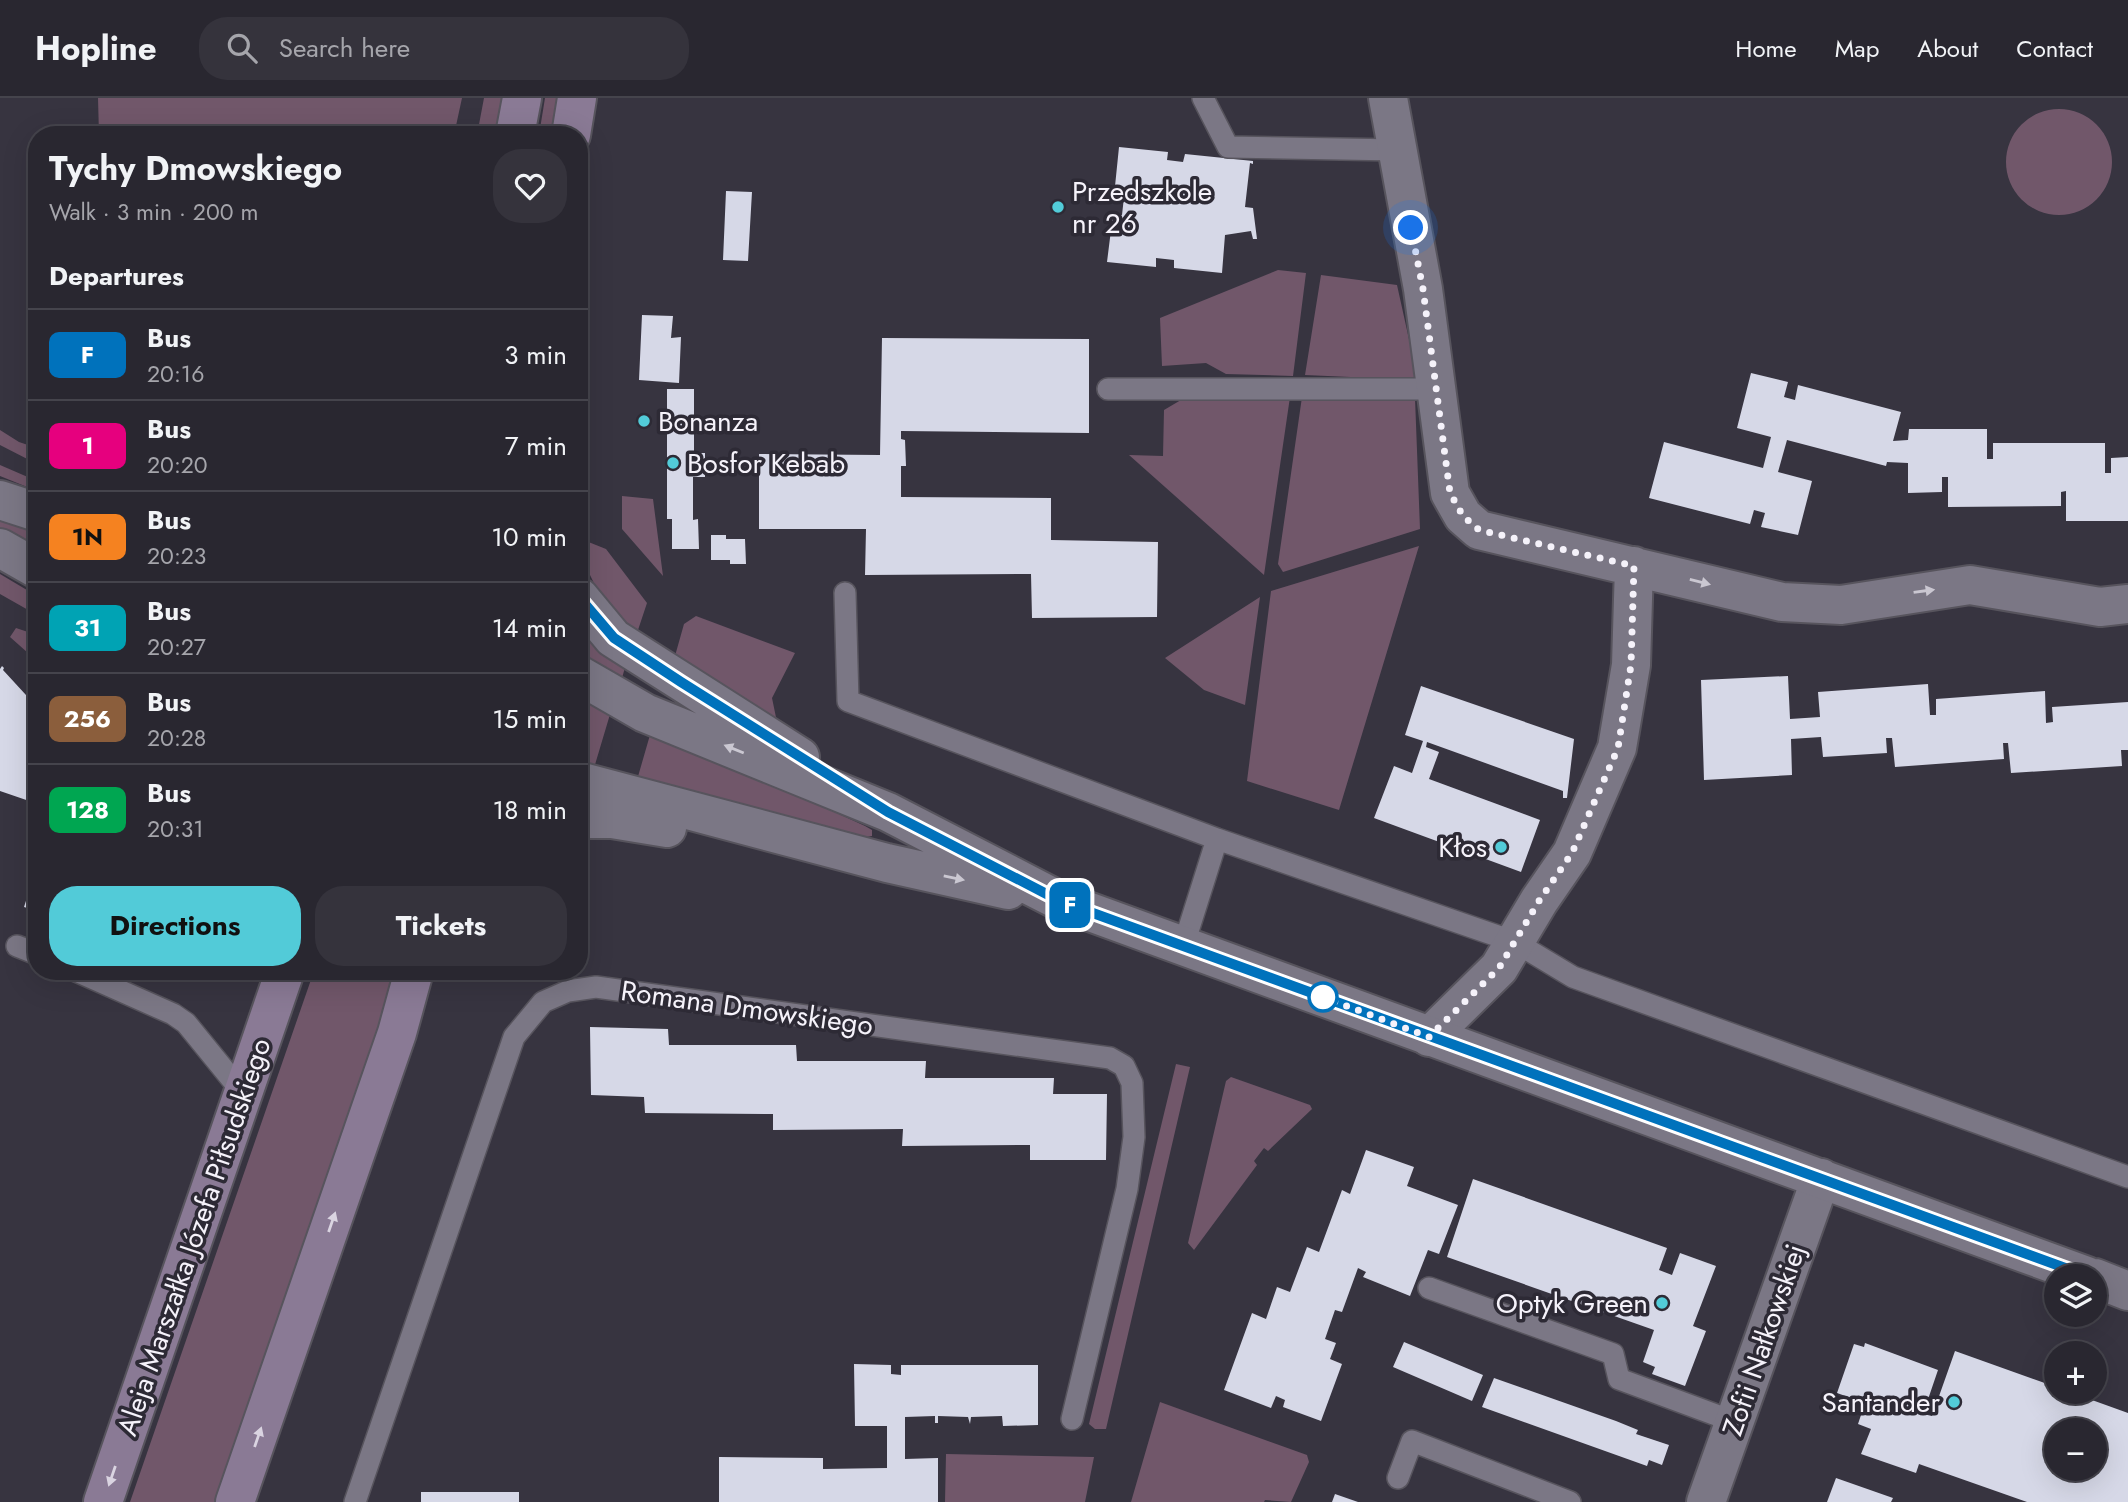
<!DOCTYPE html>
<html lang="en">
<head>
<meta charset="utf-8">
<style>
  body { margin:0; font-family:Jost,sans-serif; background:#35333c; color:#f1f3f6; height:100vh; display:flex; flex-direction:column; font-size:26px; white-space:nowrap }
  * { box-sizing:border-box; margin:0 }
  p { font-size:23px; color:#a5a5ab }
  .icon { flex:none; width:38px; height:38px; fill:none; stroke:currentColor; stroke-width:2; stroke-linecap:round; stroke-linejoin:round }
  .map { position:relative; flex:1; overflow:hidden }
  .sheet { position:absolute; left:28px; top:28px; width:560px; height:854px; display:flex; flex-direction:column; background:#292730; border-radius:28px; box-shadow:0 7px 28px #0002,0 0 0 2px #45444c }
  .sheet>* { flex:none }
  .badge { padding:0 14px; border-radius:10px; font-size:24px; line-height:46px }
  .controls { position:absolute; left:2044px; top:1166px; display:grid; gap:14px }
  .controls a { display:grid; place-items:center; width:63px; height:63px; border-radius:50%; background:#292730; box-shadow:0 7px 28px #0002,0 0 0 2px #45444c; font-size:35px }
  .you { position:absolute; width:35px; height:35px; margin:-18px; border:5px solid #fff; border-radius:50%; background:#1a73e8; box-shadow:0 0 0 10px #1a73e833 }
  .map>.badge { position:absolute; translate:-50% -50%; box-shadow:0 0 0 4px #fff }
  h2 { padding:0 21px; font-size:26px; line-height:63px }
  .round { display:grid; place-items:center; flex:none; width:74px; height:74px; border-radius:28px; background:#35333c }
  .overview { display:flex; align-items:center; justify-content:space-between; height:119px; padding:0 21px }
  h1 { font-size:33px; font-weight:700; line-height:52px }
  .primary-button { display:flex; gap:14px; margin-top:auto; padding:14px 21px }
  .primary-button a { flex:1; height:80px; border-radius:28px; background:#52cbd8; color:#111; font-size:28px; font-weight:700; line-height:80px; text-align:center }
  .primary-button a+a { background:#35333c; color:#f1f3f6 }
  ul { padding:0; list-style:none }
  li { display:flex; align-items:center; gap:21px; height:91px; padding:0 21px; border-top:2px solid #45444c }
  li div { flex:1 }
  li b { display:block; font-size:26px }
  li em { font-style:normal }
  li .badge { min-width:77px; font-weight:700; text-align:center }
  header { display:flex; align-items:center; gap:42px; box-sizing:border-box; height:98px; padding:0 35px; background:#292730; border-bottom:2px solid #45444c }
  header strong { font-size:33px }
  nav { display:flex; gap:38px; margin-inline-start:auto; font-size:24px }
  .search { width:490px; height:63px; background:#35333c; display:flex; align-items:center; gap:18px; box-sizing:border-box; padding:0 24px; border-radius:28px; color:#a5a5ab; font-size:26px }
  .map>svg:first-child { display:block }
  .green { fill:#71576a }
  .building { fill:#d6d8e7; fill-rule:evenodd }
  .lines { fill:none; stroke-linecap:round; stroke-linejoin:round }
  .service-casing { stroke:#57545d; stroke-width:24 }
  .minor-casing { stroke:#57545d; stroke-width:42 }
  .tertiary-casing { stroke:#57545d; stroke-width:42 }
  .secondary-casing { stroke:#57545d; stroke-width:42 }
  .service { stroke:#7b7785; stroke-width:21 }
  .minor { stroke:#7b7785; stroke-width:38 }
  .tertiary { stroke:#7b7785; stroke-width:38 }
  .secondary { stroke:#8a7a95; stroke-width:38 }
  .oneway { fill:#cac7d1 }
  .oneway2 { fill:#dad4e1 }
  .line-casing { stroke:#fff; stroke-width:16 }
  .line { stroke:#0072bc; stroke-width:10 }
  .walk { stroke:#f5f2fa; stroke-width:7; stroke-dasharray:0 12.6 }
  .poi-dot { fill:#52cbd8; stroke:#2d2a35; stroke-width:2.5 }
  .stop-dot { fill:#fff; stroke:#0072bc; stroke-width:3.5 }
  .labels { text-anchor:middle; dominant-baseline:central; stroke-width:7; stroke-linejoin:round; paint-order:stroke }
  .poi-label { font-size:28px; fill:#f5f2fa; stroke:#2d2a35; text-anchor:start }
  .street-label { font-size:28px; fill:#f5f2fa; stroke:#2d2a35 }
</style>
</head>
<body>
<header>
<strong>Hopline</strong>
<div class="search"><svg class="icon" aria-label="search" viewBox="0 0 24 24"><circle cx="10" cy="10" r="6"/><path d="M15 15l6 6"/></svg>Search here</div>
<nav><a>Home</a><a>Map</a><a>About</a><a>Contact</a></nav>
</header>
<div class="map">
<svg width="2128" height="1404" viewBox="0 0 2128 1404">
  <rect width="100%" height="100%" fill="#373440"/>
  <!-- green -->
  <path class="green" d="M98,0H462L454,37H99Z
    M484,0H504L497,37H477Z
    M545,0H558L552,37H539Z
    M2006 64a53 53 0 1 1 106 0a53 53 0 1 1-106 0Z
    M1278,172L1306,175L1293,278L1226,276L1206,265L1162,268L1160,220Z
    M1321,177L1397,187L1418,282L1305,277Z
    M1186,299H1290L1264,477L1129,357L1163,358L1164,312Z
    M1302,299L1415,300L1420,431L1283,474L1278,466Z
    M0,332L19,344L37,350V366L0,347Z
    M0,367L37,383V393L0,378Z
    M622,398L653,401L663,478L622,431Z
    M0,415L37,430V451L0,430Z
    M581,441L606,451L647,505L635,541L605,508L590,477Z
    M1419,448L1339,712L1247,683L1271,493Z
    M0,476L37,498V517L0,496Z
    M1260,499L1245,607L1204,592L1165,560Z
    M696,518L795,555L772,600L778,629L673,565L684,526Z
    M579,523L626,566L620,587L592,571L579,555Z
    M16,530L37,537V563L10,539Z
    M580,595L611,613L594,670L579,667Z
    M652,630L865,728L872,732V738L866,739L637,682Z
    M314,873H400L219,1404H130Z
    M1176,966L1190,969L1106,1331H1095L1089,1326Z
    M1231,979L1310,1007L1312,1011L1268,1053L1264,1050L1254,1063L1257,1067L1194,1152L1188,1145L1226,983Z
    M1160,1304L1307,1357L1309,1364L1291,1404L1265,1402L1264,1404H1131Z
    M946,1356L1094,1359L1085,1404H945Z"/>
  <!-- building -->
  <path class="building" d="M1119,49L1168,54L1167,62L1183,64L1185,56L1253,63V66L1250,65L1245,109L1253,110L1257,141H1253L1251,133L1225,137L1222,175L1174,170V162L1156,160V169L1107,164L1113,116L1122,117L1124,99L1114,98Z
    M726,93L752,94L748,163L723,162Z
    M642,217L673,218L671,240L681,239L679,285L639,282Z
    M882,240L1089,241V335L901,333V341L905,342L906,368H901V399L1051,400V442L1158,444L1157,519L1032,520L1031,476L865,477L866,431H759V356L880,357Z
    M1751,275L1788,284L1784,299L1795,302L1798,287L1901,314L1893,343L1908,342L1909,331H1987V361H1993V345H2105V375H2111V360L2128,359V423H2066V393L2061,394V408L1948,409V379H1942V394L1908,395V365L1887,364L1886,368L1787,342L1778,374L1812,383L1798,437L1761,429L1765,415L1754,412L1750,426L1649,400L1664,344L1763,370L1771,339L1737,330Z
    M667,291H694V355H705V379H693V422L698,421L699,451H672V421H667Z
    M711,437H726V441H745L746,466H730V462H711Z
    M2,568L4,570L3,572L37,609L35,705L0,693V571Z
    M1788,578L1790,621L1820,619L1818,594L1928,586L1930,617H1936V601L2045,593L2046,625L2053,624L2052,609L2128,604V652H2121L2122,668L2011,675L2008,645H2003L2004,661L1895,669L1892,640H1886L1887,655L1823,659L1821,639L1791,641L1792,677L1704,682L1701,582Z
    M1421,588L1574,641L1567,700H1563V693L1427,644L1426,649L1439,654L1429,681L1540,722L1521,774L1374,720L1394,668L1412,675L1423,643L1405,637Z
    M34,778L37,779V813L24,809Z
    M590,929L668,931L669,947H796L797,963H926L925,980H1054L1053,996H1107L1106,1062H1030V1047L902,1048L903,1031L773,1032V1016L645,1015L644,999L591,997Z
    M1366,1052L1414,1069L1407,1088L1458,1107L1439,1156L1428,1152L1410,1198L1363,1179L1366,1174L1358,1170L1342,1214L1335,1212L1325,1241L1336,1245L1330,1261L1342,1266L1321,1323L1283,1309L1285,1302L1276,1298L1271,1310L1224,1292L1252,1215L1266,1221L1277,1189L1290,1194L1307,1149L1319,1154L1342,1092L1350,1096Z
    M1473,1081L1667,1150L1659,1172L1672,1177L1680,1155L1716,1168L1693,1228L1706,1233L1685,1288L1652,1276L1655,1269L1643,1264L1654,1232L1447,1159Z
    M1404,1244L1483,1277L1472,1303L1393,1269Z
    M1865,1245L1938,1272L1923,1316L1932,1318L1955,1253L2056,1289V1293H2067L2128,1315V1404H2027L1919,1366L1916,1375L1861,1356L1871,1331L1858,1326L1865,1305L1837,1295L1854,1246L1864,1249ZM2056,1332H2095V1370H2056Z
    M854,1266L891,1267V1276L901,1277V1267H1038V1327L1003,1328L1002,1318L971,1319L970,1326L968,1319L938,1318V1325H935V1318L905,1319V1361L938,1360V1404H719V1359L823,1360V1371L887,1370V1328H855Z
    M1494,1280L1616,1323L1638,1332L1636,1336L1669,1347L1662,1367L1649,1362L1647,1368L1482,1309Z
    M1836,1380L1893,1400L1891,1404H1827Z
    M421,1394H519V1404H421Z
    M1335,1396L1358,1404H1332Z"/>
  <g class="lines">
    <defs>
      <path id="service" d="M1203,0L1228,49L1397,52
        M1108,291H1435
        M845,495L848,603L1217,741L1515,844L1573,879L2128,1079
        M17,848L37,856
        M1183,849L1217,741
        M76,873L173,916L186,925L243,995
        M1429,1190L1613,1256L1619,1281L1735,1324
        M1398,1380L1412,1343L1570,1404
        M355,1404L514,939L543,904L568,893L596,889L1110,960L1124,968L1132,985L1134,1039L1127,1091L1072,1321"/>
      <path id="minor" d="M1388,0L1423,191L1450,395L1463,418L1479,432L1782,504L1841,507L1970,487L2100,509L2128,506
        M1429,939L1499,870L1539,803L1572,755L1617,650L1631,567L1634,468
        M1706,1404L1821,1080"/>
      <path id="tertiary" d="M0,402L37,414
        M0,450L37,471
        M579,499L613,540L800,659
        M579,577L645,615L888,714L1060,803L2087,1178
        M579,683L887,765L1008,792
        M579,721H612L667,730
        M2095,1180L2128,1193"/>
      <path id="secondary" d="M515,37L522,0
        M571,37L577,0
        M103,1404L285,873
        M235,1404L397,935L414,873"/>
    </defs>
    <!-- service casing -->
    <use href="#service" class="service-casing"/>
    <!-- minor casing -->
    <use href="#minor" class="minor-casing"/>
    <!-- tertiary casing -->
    <use href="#tertiary" class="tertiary-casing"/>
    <!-- secondary casing -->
    <use href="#secondary" class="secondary-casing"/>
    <!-- service -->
    <use href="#service" class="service"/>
    <!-- minor -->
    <use href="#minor" class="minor"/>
    <!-- tertiary -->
    <use href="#tertiary" class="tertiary"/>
    <!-- secondary -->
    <use href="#secondary" class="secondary"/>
  </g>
  <!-- one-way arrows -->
  <defs><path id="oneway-solid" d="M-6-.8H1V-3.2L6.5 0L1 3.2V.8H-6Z" transform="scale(1.75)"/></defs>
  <g class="oneway">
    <use href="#oneway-solid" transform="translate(1700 484) rotate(14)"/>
    <use href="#oneway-solid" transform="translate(1924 493) rotate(-8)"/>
    <use href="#oneway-solid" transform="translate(734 651) rotate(-158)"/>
    <use href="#oneway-solid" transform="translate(954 780) rotate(12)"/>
  </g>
  <g class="oneway2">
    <use href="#oneway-solid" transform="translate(332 1124) rotate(-71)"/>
    <use href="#oneway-solid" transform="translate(258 1339) rotate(-71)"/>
    <use href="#oneway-solid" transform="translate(112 1378) rotate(109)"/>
  </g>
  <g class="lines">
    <defs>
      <path id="line" d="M579,499L614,540L681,584L888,714L1060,803L2087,1178"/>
    </defs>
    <!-- line casing -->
    <use href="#line" class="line-casing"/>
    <!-- line -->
    <use href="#line" class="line"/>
    <!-- walk -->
    <path class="walk" d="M1323,899L1429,939L1499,870L1539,803L1572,755L1618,650L1631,567L1634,468L1479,432L1463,418L1450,395L1423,191L1411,130"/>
  </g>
  <!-- markers -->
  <g class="poi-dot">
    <circle cx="1058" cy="109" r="7"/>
    <circle cx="644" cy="323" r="7"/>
    <circle cx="673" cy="365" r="7"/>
    <circle cx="1501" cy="749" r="7"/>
    <circle cx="1662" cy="1205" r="7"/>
    <circle cx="1954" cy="1304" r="7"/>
  </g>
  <circle class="stop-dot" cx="1323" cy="899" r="14"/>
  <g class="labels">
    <!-- poi labels -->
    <g class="poi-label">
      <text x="1072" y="93">Przedszkole<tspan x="1072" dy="32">nr 26</tspan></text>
      <text x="658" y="323">Bonanza</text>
      <text x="687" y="365">Bosfor Kebab</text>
      <text x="1487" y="749" text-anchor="end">Kłos</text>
      <text x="1648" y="1205" text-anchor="end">Optyk Green</text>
      <text x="1940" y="1304" text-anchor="end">Santander</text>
    </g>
    <!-- street labels -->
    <g class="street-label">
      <text transform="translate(747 910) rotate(8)">Romana Dmowskiego</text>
      <text transform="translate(194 1139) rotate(-71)">Aleja Marszałka Józefa Piłsudskiego</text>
      <text transform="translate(1764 1242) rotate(-71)">Zofii Nałkowskiej</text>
    </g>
  </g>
</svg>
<div class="controls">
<a><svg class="icon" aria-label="layers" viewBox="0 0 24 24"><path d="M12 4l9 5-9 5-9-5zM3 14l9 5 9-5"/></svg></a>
<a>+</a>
<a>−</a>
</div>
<div class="you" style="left:1411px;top:130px"></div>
<b class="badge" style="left:1070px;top:807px;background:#0072bc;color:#fff">F</b>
<section class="sheet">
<div class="overview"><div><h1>Tychy Dmowskiego</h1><p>Walk · 3 min · 200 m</p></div><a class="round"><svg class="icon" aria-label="heart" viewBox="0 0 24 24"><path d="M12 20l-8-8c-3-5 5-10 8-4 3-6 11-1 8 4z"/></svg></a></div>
<h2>Departures</h2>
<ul>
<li><span class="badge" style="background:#0072bc;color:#fff">F</span><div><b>Bus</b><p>20:16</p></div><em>3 min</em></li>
<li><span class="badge" style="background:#e6007e;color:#fff">1</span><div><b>Bus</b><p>20:20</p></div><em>7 min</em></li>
<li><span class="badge" style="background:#f58220;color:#111">1N</span><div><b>Bus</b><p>20:23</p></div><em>10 min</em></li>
<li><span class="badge" style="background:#00a3b4;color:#fff">31</span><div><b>Bus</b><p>20:27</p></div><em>14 min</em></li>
<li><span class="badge" style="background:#8b5e3c;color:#fff">256</span><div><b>Bus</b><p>20:28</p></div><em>15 min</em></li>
<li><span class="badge" style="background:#00a651;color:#fff">128</span><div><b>Bus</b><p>20:31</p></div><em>18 min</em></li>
</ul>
<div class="primary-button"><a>Directions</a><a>Tickets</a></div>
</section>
</div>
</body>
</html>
